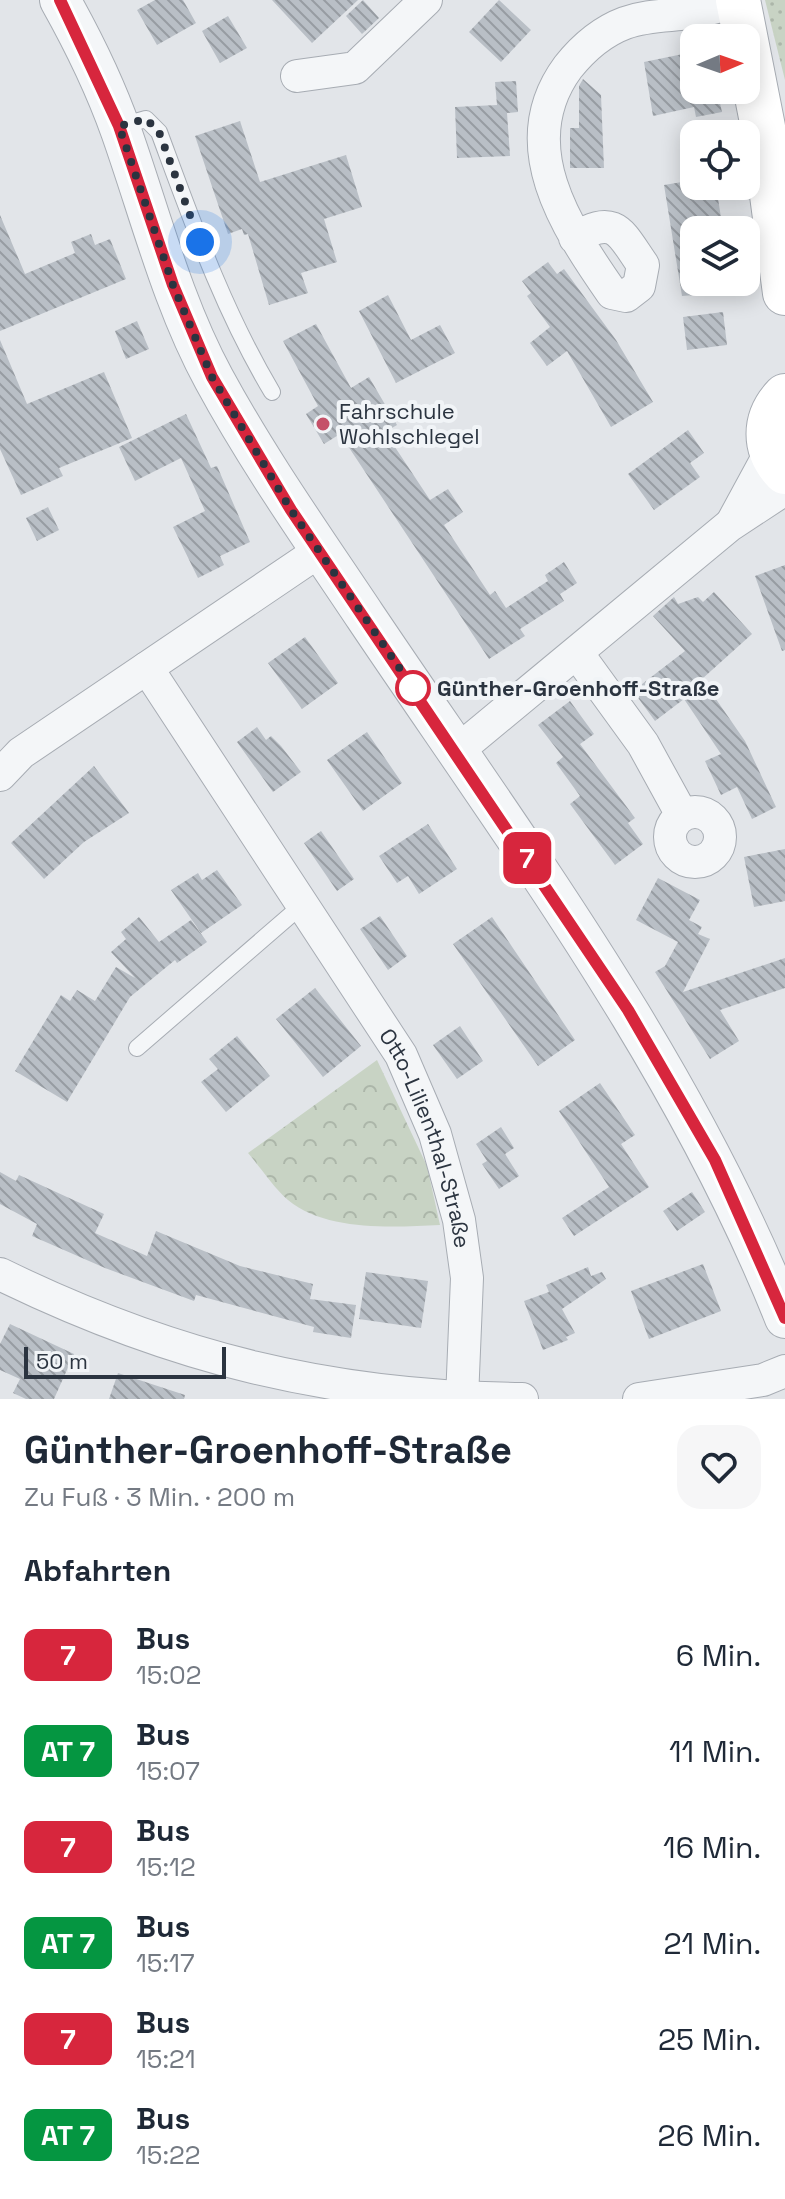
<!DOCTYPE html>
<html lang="de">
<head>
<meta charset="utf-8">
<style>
  body { margin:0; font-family:"Space Grotesk",sans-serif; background:#f6f6f7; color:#1f2937; height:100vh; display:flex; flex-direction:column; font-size:30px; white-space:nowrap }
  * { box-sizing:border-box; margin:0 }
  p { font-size:26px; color:#747a83 }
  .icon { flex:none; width:44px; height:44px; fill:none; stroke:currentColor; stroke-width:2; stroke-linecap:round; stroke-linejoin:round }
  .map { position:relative; height:1399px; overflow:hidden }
  .sheet { display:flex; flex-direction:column; background:#fff; flex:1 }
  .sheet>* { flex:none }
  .badge { padding:0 16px; border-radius:12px; font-size:28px; line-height:52px }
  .needle { width:52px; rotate:88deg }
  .buttons { position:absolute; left:680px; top:24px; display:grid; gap:16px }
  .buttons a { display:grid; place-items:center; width:80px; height:80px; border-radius:16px; background:#fff; box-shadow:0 4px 20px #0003; font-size:40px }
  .scale { position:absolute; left:24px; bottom:20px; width:202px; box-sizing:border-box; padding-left:8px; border:4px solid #2b3440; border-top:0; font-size:22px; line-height:28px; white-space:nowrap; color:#2b3440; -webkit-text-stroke:6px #f1f4f7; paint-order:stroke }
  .you { position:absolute; width:40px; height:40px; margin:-20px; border:6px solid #fff; border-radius:50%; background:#1a73e8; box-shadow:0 0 0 12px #1a73e833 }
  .map>.badge { position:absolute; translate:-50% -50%; box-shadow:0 0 0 4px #fff }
  h2 { padding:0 24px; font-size:30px; line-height:72px }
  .round { display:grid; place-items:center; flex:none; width:84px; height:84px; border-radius:24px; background:#f6f6f7 }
  .headline { display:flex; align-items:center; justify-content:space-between; height:136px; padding:0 24px }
  h1 { font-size:38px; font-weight:700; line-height:60px }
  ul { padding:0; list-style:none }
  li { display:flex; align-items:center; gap:24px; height:96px; padding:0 24px }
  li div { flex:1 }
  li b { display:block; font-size:30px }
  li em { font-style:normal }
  li .badge { min-width:88px; font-weight:700; text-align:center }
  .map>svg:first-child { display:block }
  .grass { fill:url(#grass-dots) }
  .park { fill:url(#park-crowns) }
  .building { fill:url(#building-back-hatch) }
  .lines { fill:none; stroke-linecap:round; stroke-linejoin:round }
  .service-casing { stroke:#a7acb3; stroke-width:18 }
  .minor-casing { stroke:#a7acb3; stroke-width:34 }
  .tertiary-casing { stroke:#a7acb3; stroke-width:42 }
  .secondary-casing { stroke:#a7acb3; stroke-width:46 }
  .service { stroke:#f4f6f8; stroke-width:16 }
  .minor { stroke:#f4f6f8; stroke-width:32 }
  .tertiary { stroke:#f4f6f8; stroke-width:40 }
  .secondary { stroke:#fff; stroke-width:44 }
  .line-casing { stroke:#fff; stroke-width:18 }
  .line { stroke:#d7263d; stroke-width:12 }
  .walk { stroke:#2b3440; stroke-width:8; stroke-dasharray:0 14.4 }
  .poi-dot { fill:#c55068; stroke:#f1f4f7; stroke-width:3 }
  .stop-dot { fill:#fff; stroke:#d7263d; stroke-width:4 }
  .labels { text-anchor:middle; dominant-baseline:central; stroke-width:8; stroke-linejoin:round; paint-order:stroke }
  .poi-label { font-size:22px; fill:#2b3440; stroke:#f1f4f7; text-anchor:start }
  .stop-label { font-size:22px; font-weight:bold; fill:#2b3440; stroke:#f1f4f7; text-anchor:start }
  .street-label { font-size:22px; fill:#2b3440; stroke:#f1f4f7 }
</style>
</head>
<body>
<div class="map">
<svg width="785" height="1399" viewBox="0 0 785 1399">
  <defs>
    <pattern id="grass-dots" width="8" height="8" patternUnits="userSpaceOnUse" patternTransform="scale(2)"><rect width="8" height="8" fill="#c8d3c4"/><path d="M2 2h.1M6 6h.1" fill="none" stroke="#acb6a9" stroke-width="1.8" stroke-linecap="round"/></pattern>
    <pattern id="park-crowns" width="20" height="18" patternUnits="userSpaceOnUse" patternTransform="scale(2)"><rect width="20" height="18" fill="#c8d3c4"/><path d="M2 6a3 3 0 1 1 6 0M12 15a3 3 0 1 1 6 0" fill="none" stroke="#acb6a9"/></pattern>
    <pattern id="building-back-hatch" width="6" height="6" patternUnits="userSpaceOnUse" patternTransform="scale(2)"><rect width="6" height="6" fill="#b9bfc6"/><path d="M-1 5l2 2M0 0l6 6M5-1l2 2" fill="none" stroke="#979ca2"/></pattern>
  </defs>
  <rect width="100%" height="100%" fill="#e2e5e9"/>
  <!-- grass -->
  <path class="grass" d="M765,0H785V80Z"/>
  <!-- park -->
  <path class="park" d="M377,1060L427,1166L440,1225C393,1227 327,1232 288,1200C273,1187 261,1168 248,1153Z"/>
  <!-- building -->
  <path class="building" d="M155,0H183L196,23L157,45L137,10Z
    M272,0H358L312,43Z
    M363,0L379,18L362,34L346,16Z
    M499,0L531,30L501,62L469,32Z
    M228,16L247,48L220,63L202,31Z
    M683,54L689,80L694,79V90H717L722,112L696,117L694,107L653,116L644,62Z
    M583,79L601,95L604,168H570V128H579V86Z
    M516,81L518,112L507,113L510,156L457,158L455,107L497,105L495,82Z
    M240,121L260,182L346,155L362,207L324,219L337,262L301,273L308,293L269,305L248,234L244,235L242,229L228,234L195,136Z
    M694,180V186H716L723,230H694V295L682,296L664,185Z
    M0,215L25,274L75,253L71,242L91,234L95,245L110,239L126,279L0,331Z
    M548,262L557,274L564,269L616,340L653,402L611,427L567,351L547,366L530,343L550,327L527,296L531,293L522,281Z
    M388,295L411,340L440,325L455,353L396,383L359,311Z
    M723,312L727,345L687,350L683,317Z
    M137,321L149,349L126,359L115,331Z
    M316,324L351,388L369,377L397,425L385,432L430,500L448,489L463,512L444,525L490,595L495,591L506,608L548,581L545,575L564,562L577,583L560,594L564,601L520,629L525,636L489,659L340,434L324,444L306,414L318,406L283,341Z
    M0,340L27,404L104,372L132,438L59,468L63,476L21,495L0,449Z
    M186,414L211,468L217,466L250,542L220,556L224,565L198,578L173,527L205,511L181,458L135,481L119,447Z
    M688,430L704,453L690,463L700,477L654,510L628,474Z
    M48,507L59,530L37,541L26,518Z
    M785,565V650L782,651L755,576Z
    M714,592L752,634L702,679L745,741L776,807L752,819L737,787L721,795L705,761L721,754L684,699L655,721L633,691L685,651L653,616L674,597L678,604L698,597L703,602Z
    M305,637L338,683L302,709L268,663Z
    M570,701L594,734L580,744L635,818L628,823L643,844L615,865L570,804L580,796L556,763L563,757L538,725Z
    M257,727L266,740L271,736L281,746L301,772L273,792L237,742Z
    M367,732L402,783L363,811L327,760Z
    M94,766L129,813L84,842L44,879L11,843Z
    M428,824L457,869L419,894L408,876L397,883L379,856Z
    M321,831L354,879L337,891L304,843Z
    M785,849V901L754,907L744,857Z
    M217,870L242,905L201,933L171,890L198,873L202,880Z
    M658,878L700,900L689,920L702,927L698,934L710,939L683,992L785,958V988L720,1010L739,1041L710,1059L655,972L665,966L678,942L636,920Z
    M380,916L407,956L388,970L360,929Z
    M139,917L159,942L191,920L207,942L177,963L175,960L130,997L67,1102L15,1071L61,995L70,1001L77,990L95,1001L116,967L135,978L111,952L126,939L121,932Z
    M492,917L575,1040L538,1066L453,944Z
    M315,988L361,1046L323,1077L276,1019Z
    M460,1026L483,1061L457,1079L433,1045Z
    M237,1036L270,1076L226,1112L201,1082L218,1069L209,1059Z
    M600,1083L635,1135L621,1144L649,1187L574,1236L562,1218L609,1187L559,1111Z
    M501,1127L514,1148L505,1154L519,1176L499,1189L482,1164L487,1161L476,1144Z
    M0,1172L16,1181L19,1175L104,1214L95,1233L147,1256L156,1231L240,1266L313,1284L310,1299L356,1305L351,1338L313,1332L314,1327L196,1295L194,1301L105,1268L32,1236L37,1224L0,1204Z
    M692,1192L705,1212L677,1231L663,1211Z
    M703,1264L721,1311L649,1339L631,1291Z
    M588,1267L591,1276L602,1272L606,1279L562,1309L575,1333L566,1337L568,1340L543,1350L524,1301L549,1292L546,1285Z
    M366,1272L428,1281L421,1328L359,1319Z
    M10,1324L74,1354L54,1399H26L13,1393L20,1379L0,1370V1344Z
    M118,1373L185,1395L184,1399H109Z"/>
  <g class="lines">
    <defs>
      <path id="service" d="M121,126L146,119L159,132C192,221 223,310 272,392
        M137,1048L301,906"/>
      <g id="minor">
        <path d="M297,76L355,68L426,0"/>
        <path d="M575,238C616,214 620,232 643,265L639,286L626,296L612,293C566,227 511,144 568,67C584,47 601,32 625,23C647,15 669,16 691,13C707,11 723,5 739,0"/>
        <path d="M732,523L771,451"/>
        <path d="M577,653L643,744L682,815"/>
        <path id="s1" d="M147,668L401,1055L435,1134L459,1220L467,1278L462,1399"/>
        <path d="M456,752L730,525L785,489"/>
        <path d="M0,775L21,753L321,550"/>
        <circle cx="695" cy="837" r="25"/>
        <path d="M0,1274C172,1358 330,1397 522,1399"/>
        <path d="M639,1399L763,1380L785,1371"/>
      </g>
      <path id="tertiary" d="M60,0C83,41 105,86 121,131C150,213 172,302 214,379C259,462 313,538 365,616C517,842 684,1064 785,1318"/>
      <path id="secondary" d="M738,0L763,127L785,293
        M785,396C763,419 763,449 785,472"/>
    </defs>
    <!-- service casing -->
    <use href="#service" class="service-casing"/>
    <!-- minor casing -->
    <use href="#minor" class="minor-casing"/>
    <!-- tertiary casing -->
    <use href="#tertiary" class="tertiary-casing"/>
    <!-- secondary casing -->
    <use href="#secondary" class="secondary-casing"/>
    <!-- service -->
    <use href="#service" class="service"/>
    <!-- minor -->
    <use href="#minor" class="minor"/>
    <!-- tertiary -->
    <use href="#tertiary" class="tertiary"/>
    <!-- secondary -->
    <use href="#secondary" class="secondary"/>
  </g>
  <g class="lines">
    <defs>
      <path id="line" d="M60,0L119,126L173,285L212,377L291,510L628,1010L715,1160L785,1318"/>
    </defs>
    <!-- line casing -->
    <use href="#line" class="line-casing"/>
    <!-- line -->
    <use href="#line" class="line"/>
    <!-- walk -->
    <path class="walk" d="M200,242L159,132L146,119L119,126L173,285L212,377L291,510L413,688"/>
  </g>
  <!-- markers -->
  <circle class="poi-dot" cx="323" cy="424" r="8"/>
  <circle class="stop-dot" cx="413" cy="688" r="16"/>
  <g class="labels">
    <!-- poi labels -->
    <g class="poi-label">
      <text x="339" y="411">Fahrschule<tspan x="339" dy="25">Wohlschlegel</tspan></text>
    </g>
    <!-- stop labels -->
    <g class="stop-label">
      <text x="437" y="688">Günther-Groenhoff-Straße</text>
    </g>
    <!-- street labels -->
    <g class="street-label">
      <text stroke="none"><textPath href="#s1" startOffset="550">Otto-Lilienthal-Straße</textPath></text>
    </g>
  </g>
</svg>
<div class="buttons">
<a><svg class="needle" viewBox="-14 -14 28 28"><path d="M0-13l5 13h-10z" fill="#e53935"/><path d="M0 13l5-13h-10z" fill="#747a83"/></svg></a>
<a><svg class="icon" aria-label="locate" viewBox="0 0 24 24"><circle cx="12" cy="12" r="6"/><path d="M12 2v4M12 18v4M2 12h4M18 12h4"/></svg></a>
<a><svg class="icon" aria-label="layers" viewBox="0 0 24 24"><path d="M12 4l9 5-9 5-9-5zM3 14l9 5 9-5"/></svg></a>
</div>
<div class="scale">50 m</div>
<div class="you" style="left:200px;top:242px"></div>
<b class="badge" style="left:527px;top:858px;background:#d7263d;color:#fff">7</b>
</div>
<section class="sheet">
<div class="headline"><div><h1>Günther-Groenhoff-Straße</h1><p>Zu Fuß · 3 Min. · 200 m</p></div><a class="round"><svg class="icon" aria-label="heart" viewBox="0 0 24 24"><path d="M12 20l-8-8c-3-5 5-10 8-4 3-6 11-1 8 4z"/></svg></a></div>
<h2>Abfahrten</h2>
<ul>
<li><span class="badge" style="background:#d7263d;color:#fff">7</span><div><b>Bus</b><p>15:02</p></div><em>6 Min.</em></li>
<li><span class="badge" style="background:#059641;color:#fff">AT 7</span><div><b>Bus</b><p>15:07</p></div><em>11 Min.</em></li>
<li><span class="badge" style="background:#d7263d;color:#fff">7</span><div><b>Bus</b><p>15:12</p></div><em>16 Min.</em></li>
<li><span class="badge" style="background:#059641;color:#fff">AT 7</span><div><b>Bus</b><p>15:17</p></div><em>21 Min.</em></li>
<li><span class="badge" style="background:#d7263d;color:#fff">7</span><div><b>Bus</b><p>15:21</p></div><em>25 Min.</em></li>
<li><span class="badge" style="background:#059641;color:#fff">AT 7</span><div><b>Bus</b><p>15:22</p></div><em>26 Min.</em></li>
</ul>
</section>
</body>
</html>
